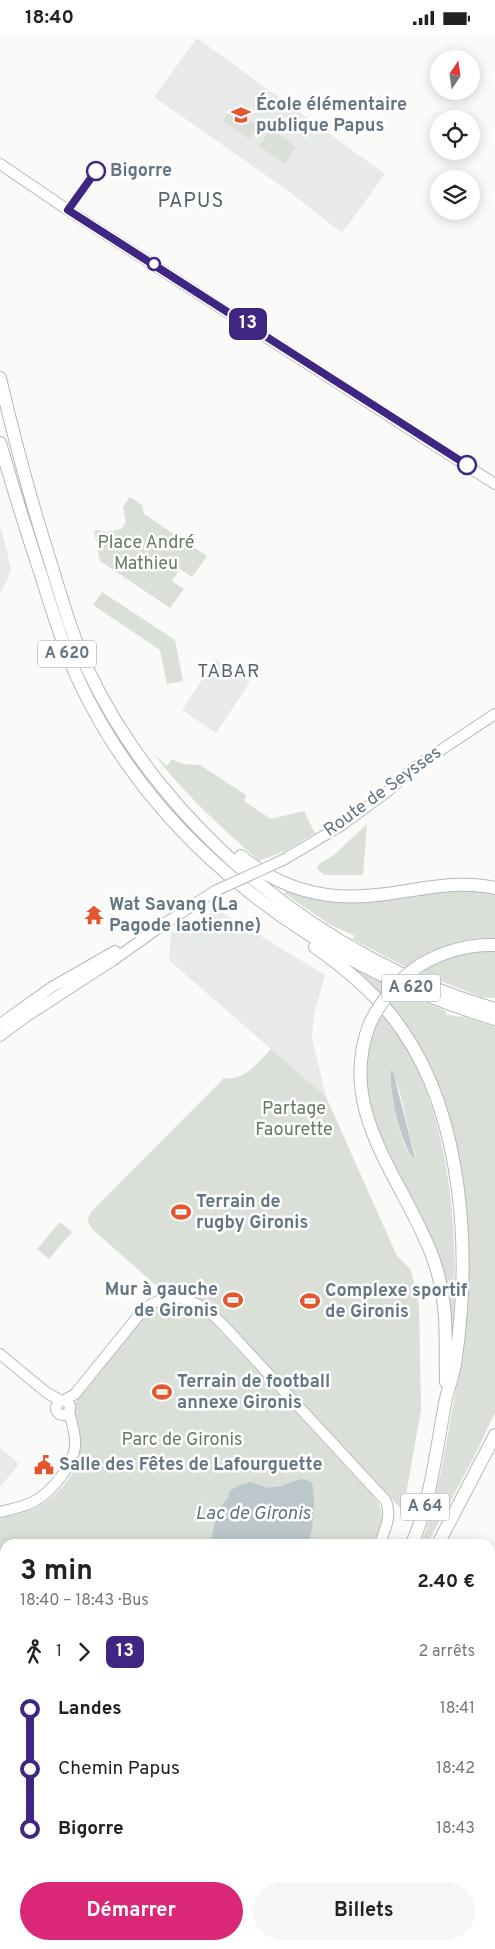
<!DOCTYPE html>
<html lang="fr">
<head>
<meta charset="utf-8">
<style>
  body { margin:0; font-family:Overpass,sans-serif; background:#f6f6f6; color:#222; height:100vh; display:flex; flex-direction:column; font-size:19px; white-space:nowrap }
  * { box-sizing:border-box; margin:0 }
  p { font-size:16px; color:#767676 }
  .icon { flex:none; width:28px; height:28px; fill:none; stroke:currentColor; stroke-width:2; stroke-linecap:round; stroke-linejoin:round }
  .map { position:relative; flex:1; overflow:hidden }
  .sheet { position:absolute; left:0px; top:1504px; width:495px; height:411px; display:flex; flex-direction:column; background:#fff; border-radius:15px 15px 0 0; box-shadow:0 2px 12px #0003 }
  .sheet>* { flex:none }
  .badge { padding:0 10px; border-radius:8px; font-size:18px; line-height:32px }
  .needle { width:32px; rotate:13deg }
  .tools { position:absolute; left:430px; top:15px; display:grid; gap:10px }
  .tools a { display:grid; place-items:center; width:50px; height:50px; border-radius:50%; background:#fff; box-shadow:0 2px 12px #0003; font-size:25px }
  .map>.badge { position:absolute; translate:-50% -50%; box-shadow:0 0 0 2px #fff }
  .legs { display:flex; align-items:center; gap:8px; height:55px; padding:0 20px; font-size:16px }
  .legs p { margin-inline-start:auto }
  .summary { display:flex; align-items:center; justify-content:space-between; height:85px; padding:0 20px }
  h1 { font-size:28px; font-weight:700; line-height:38px }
  .primary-button { display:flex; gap:10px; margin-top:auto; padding:10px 20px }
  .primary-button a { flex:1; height:58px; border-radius:30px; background:#db2777; color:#fff; font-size:20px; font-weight:700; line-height:58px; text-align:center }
  .primary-button a+a { background:#f6f6f6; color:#222 }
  ul { padding:0 20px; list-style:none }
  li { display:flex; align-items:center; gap:18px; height:60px; font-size:19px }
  li i { display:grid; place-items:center; width:8px; height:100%; margin:0 6px; background:currentColor }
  li i::after { content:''; width:12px; height:12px; margin:-6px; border:4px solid; border-radius:50%; background:#fff }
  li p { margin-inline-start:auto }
  li:first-child i { background:linear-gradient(#0000 50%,currentColor 0) }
  li:last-child i { background:linear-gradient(currentColor 50%,#0000 0) }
  .status { display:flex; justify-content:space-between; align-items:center; height:35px; padding:0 25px; background:#fff; direction:ltr }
  .status svg { height:14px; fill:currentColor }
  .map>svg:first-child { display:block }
  .built { fill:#e8e9e9 }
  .green { fill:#dadfd7; fill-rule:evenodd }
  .water { fill:#bbc7cb }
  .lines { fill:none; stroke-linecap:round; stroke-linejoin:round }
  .secondary-casing { stroke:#b3babf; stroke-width:12 }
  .highway-casing { stroke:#b4b9bd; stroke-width:14 }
  .secondary { stroke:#fff; stroke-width:10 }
  .highway { stroke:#fff; stroke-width:12 }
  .rail-casing { stroke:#a2aab0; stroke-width:4 }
  .rail { stroke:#fff; stroke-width:2; stroke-dasharray:5.5; stroke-linecap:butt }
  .secondary-bridge-casing { stroke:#b3babf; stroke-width:12; stroke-linecap:butt }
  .highway-bridge-casing { stroke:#b4b9bd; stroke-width:14; stroke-linecap:butt }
  .secondary-bridge { stroke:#fff; stroke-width:10 }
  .highway-bridge { stroke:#fff; stroke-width:12 }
  .line-1-casing { stroke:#fff; stroke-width:11 }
  .line-1 { stroke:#3f2682; stroke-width:8 }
  .stop-1-dot { fill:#fff; stroke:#3f2682; stroke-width:2.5 }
  .labels { text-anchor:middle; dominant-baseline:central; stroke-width:5; stroke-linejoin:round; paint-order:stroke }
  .shield { fill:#fff; stroke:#939fa8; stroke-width:1 }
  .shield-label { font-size:16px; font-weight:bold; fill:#657683 }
  .poi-label { font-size:18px; font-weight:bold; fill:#657683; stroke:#fff; text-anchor:start }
  .stop-label { font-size:18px; font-weight:bold; fill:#657683; stroke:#fff; text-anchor:start }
  .park-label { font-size:18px; fill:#687a64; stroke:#fff }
  .street-label { font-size:18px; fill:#657683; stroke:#fff }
  .neighbourhood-label { font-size:19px; letter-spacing:1px; fill:#57646e; stroke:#fff }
  .water-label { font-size:19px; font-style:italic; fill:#60757c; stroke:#fff }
  .quarter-label { font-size:20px; letter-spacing:1px; fill:#57646e; stroke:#fff }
</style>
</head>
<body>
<div class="status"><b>18:40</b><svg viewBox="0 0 49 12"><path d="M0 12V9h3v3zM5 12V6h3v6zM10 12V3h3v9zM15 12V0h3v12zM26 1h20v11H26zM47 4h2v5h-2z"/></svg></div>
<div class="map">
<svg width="495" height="1914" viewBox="0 0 495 1914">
  <rect width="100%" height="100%" fill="#fafaf8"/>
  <!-- built -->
  <path class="built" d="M197,3L385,139L342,198L287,155L154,62Z
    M0,489L11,534L9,541L0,559Z
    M216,624L250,647L216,698L182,675Z
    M218,875L325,940L314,979L312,1003L326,1062L169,925L171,898Z
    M0,1413L19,1429L0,1452Z
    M491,1561L495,1562V1914H122L126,1910H490Z"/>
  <!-- green -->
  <path class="green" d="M232,73L258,91L249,104L223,86Z
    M274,96L296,112L284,129L259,111L268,98L272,100Z
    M130,462L142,470L144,479L207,521L192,542L180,534L172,546L184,554L170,573L100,526L94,496L99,495L106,497L121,494L126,487L123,472Z
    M102,557L175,605L183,646L167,649L160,615L93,570Z
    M154,719L167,731L172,724L182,729L200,730L246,760L244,766L271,784L304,776L315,798L285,816L259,826C220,791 186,761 154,719Z
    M367,789L363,840H325L317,834L319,829L334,820Z
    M450,855L495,858V903C462,901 433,914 406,932L352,904L355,901L329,889L284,858L287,856L320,864Z
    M495,915V963L481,962L420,938C449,917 461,918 495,915Z
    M354,932L388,950L380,959L352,933Z
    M399,956L446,976L447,980L464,982L495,992V1378L472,1426L427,1509H421L427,1492L441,1437L459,1338L465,1280L442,1064L422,1015L407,990L388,969Z
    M382,978C392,985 400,1001 406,1012C450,1090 459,1197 453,1286H452L450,1272L380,1105C364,1057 358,1026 382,978ZM391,1035C405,1061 405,1093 416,1121C413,1119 409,1117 407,1114C399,1103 388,1047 391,1035Z
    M271,1014L326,1062L397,1221L411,1235L419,1269L421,1375L403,1476L216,1276L198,1264L178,1254L166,1259L92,1194C87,1187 87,1184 91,1177L224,1043C245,1046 257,1028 271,1014Z
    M60,1187L72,1197L49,1224L37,1214Z
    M168,1270C185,1270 197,1275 210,1285L376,1464C387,1481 380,1491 374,1509H5V1845L0,1841V1484C9,1479 20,1478 30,1475C53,1467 79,1440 79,1414C79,1398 71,1383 75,1368L143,1282L157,1274Z
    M490,1771L495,1773V1803L490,1815Z"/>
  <!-- water -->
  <path class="water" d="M391,1035L393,1036L415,1123C401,1115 388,1051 391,1035Z
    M300,1444L306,1445L312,1448C315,1462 314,1478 312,1493C311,1499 309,1503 310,1509H210L218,1474L228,1463L229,1457L237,1451L250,1447L268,1453L281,1451Z"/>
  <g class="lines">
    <defs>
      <path id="secondary" d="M0,129L68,175L495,449
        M283,825L342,790L388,756L411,735L495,679
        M0,989L52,952L115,916
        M0,1001L27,981L112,926L164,889L215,856
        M0,1319L47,1358L62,1366
        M63,1366L75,1359L143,1275C174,1250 202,1267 225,1292L386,1466C392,1481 385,1494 380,1509
        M56 1373a7 7 0 1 1 14 0a7 7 0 1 1-14 0Z
        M0,1477C11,1474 23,1472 33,1467C51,1458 74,1430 75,1410C76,1398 71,1387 69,1376
        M490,1556L495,1558"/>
      <path id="highway" d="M0,343C15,407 32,470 52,532C63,568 73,603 89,637C165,796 326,926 495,974
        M0,408C13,453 27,498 42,543C52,576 63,610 77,642C155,812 319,931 495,984
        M241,821C280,854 327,866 377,860C417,856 455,844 495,853
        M315,912C348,935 379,961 402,995C465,1085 471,1223 455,1329C453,1342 447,1355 445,1369C436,1416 431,1465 412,1509
        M420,930C444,916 467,909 495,910
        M370,988C335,1077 404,1144 433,1223C449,1268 445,1301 446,1347
        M438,1509L495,1400
        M6,1914L11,1910
        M34,1914L39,1910"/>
    </defs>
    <!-- secondary casing -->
    <use href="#secondary" class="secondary-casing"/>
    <!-- highway casing -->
    <use href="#highway" class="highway-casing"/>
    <!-- secondary -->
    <use href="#secondary" class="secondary"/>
    <!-- highway -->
    <use href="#highway" class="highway"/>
    <defs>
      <path id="rail" d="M490,1526L495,1521
        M109,1914L112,1910"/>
    </defs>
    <!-- rail casing -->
    <use href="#rail" class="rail-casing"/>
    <!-- rail -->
    <use href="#rail" class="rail"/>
    <defs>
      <path id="secondary-bridge" d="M215,856L283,825"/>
      <path id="highway-bridge" d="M370,988C382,964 398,945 420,930"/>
    </defs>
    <!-- secondary-bridge casing -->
    <use href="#secondary-bridge" class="secondary-bridge-casing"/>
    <!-- highway-bridge casing -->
    <use href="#highway-bridge" class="highway-bridge-casing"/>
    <!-- secondary-bridge -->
    <use href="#secondary-bridge" class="secondary-bridge"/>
    <!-- highway-bridge -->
    <use href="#highway-bridge" class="highway-bridge"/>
  </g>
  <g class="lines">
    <defs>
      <path id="line-1" d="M96,136L68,175L467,430"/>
    </defs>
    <!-- line-1 casing -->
    <use href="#line-1" class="line-1-casing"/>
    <!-- line-1 -->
    <use href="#line-1" class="line-1"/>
  </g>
  <!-- icons -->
  <defs>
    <symbol id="school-bare" viewBox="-9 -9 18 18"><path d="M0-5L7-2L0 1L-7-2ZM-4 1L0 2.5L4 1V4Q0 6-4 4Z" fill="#e4572e" stroke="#fff" stroke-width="2.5" paint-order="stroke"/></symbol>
    <symbol id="temple-bare" viewBox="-9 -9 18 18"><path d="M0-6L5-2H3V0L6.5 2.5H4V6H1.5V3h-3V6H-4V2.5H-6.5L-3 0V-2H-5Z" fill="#e4572e" stroke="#fff" stroke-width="2.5" paint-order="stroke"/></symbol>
    <symbol id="stadium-bare" viewBox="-9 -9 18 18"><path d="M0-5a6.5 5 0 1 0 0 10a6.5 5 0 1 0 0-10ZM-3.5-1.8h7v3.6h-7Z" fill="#e4572e" stroke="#fff" stroke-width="2.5" paint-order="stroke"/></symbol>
    <symbol id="civic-bare" viewBox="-9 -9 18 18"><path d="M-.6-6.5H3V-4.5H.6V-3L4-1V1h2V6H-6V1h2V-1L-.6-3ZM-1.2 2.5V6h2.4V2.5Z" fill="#e4572e" stroke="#fff" stroke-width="2.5" paint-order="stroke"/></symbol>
  </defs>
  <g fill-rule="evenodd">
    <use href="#school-bare" x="227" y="66" width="28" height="28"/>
    <use href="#temple-bare" x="80" y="866" width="28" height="28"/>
    <use href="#stadium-bare" x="167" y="1163" width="28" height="28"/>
    <use href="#stadium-bare" x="219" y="1251" width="28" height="28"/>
    <use href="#stadium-bare" x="296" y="1252" width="28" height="28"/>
    <use href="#stadium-bare" x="148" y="1343" width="28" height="28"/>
    <use href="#civic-bare" x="30" y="1416" width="28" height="28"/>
  </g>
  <!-- markers -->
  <g class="stop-1-dot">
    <circle cx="96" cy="136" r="9"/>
    <circle cx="154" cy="229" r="6"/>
    <circle cx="467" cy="430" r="9"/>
  </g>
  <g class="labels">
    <!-- shield labels -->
    <g class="shield">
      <rect x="38" y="605.5" width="58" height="27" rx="4"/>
      <rect x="382" y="939.5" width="58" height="27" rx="4"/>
      <rect x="401" y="1458.5" width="48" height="27" rx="4"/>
    </g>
    <g class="shield-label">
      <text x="67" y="619">A 620</text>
      <text x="411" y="953">A 620</text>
      <text x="425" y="1472">A 64</text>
    </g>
    <!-- poi labels -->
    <g class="poi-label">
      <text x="256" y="70">École élémentaire<tspan x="256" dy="21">publique Papus</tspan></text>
      <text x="109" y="870">Wat Savang (La<tspan x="109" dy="21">Pagode laotienne)</tspan></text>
      <text x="196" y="1167">Terrain de<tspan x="196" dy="21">rugby Gironis</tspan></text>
      <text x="218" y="1255" text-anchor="end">Mur à gauche<tspan x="218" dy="21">de Gironis</tspan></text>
      <text x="325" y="1256">Complexe sportif<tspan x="325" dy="21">de Gironis</tspan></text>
      <text x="177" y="1347">Terrain de football<tspan x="177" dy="21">annexe Gironis</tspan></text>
      <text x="59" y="1430">Salle des Fêtes de Lafourguette</text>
    </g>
    <!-- stop labels -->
    <g class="stop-label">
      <text x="110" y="136">Bigorre</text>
    </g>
    <!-- park labels -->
    <g class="park-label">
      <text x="146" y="508">Place André<tspan x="146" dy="21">Mathieu</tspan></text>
      <text x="294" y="1074">Partage<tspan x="294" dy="21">Faourette</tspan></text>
      <text x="182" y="1405">Parc de Gironis</text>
    </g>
    <!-- street labels -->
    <g class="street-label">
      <text transform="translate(383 757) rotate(-36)">Route de Seysses</text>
    </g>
    <!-- neighbourhood labels -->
    <g class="neighbourhood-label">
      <text x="229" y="637">TABAR</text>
    </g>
    <!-- water labels -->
    <g class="water-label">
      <text x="253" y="1479">Lac de Gironis</text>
    </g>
    <!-- quarter labels -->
    <g class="quarter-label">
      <text x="191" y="167">PAPUS</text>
    </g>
  </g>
</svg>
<div class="tools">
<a><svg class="needle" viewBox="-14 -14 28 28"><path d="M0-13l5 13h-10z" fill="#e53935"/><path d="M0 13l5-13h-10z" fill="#767676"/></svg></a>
<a><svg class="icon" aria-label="locate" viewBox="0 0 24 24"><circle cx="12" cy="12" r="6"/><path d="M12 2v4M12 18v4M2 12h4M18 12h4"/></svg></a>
<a><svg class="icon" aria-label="layers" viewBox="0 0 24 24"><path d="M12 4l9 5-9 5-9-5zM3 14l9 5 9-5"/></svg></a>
</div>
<b class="badge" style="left:248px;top:289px;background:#3f2682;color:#fff">13</b>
<section class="sheet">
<div class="summary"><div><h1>3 min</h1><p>18:40 – 18:43 · Bus</p></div><b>2.40 €</b></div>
<div class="legs"><svg class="icon" aria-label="walk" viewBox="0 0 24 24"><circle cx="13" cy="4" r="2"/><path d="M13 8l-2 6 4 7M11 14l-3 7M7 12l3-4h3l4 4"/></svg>1<svg class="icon" aria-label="forward" viewBox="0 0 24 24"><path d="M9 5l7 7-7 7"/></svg><b class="badge" style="background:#3f2682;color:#fff">13</b><p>2 arrêts</p></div>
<ul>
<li><i style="color:#3f2682"></i><b>Landes</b><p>18:41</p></li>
<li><i style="color:#3f2682"></i><span>Chemin Papus</span><p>18:42</p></li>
<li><i style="color:#3f2682"></i><b>Bigorre</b><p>18:43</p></li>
</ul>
<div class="primary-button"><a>Démarrer</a><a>Billets</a></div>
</section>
</div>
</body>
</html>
